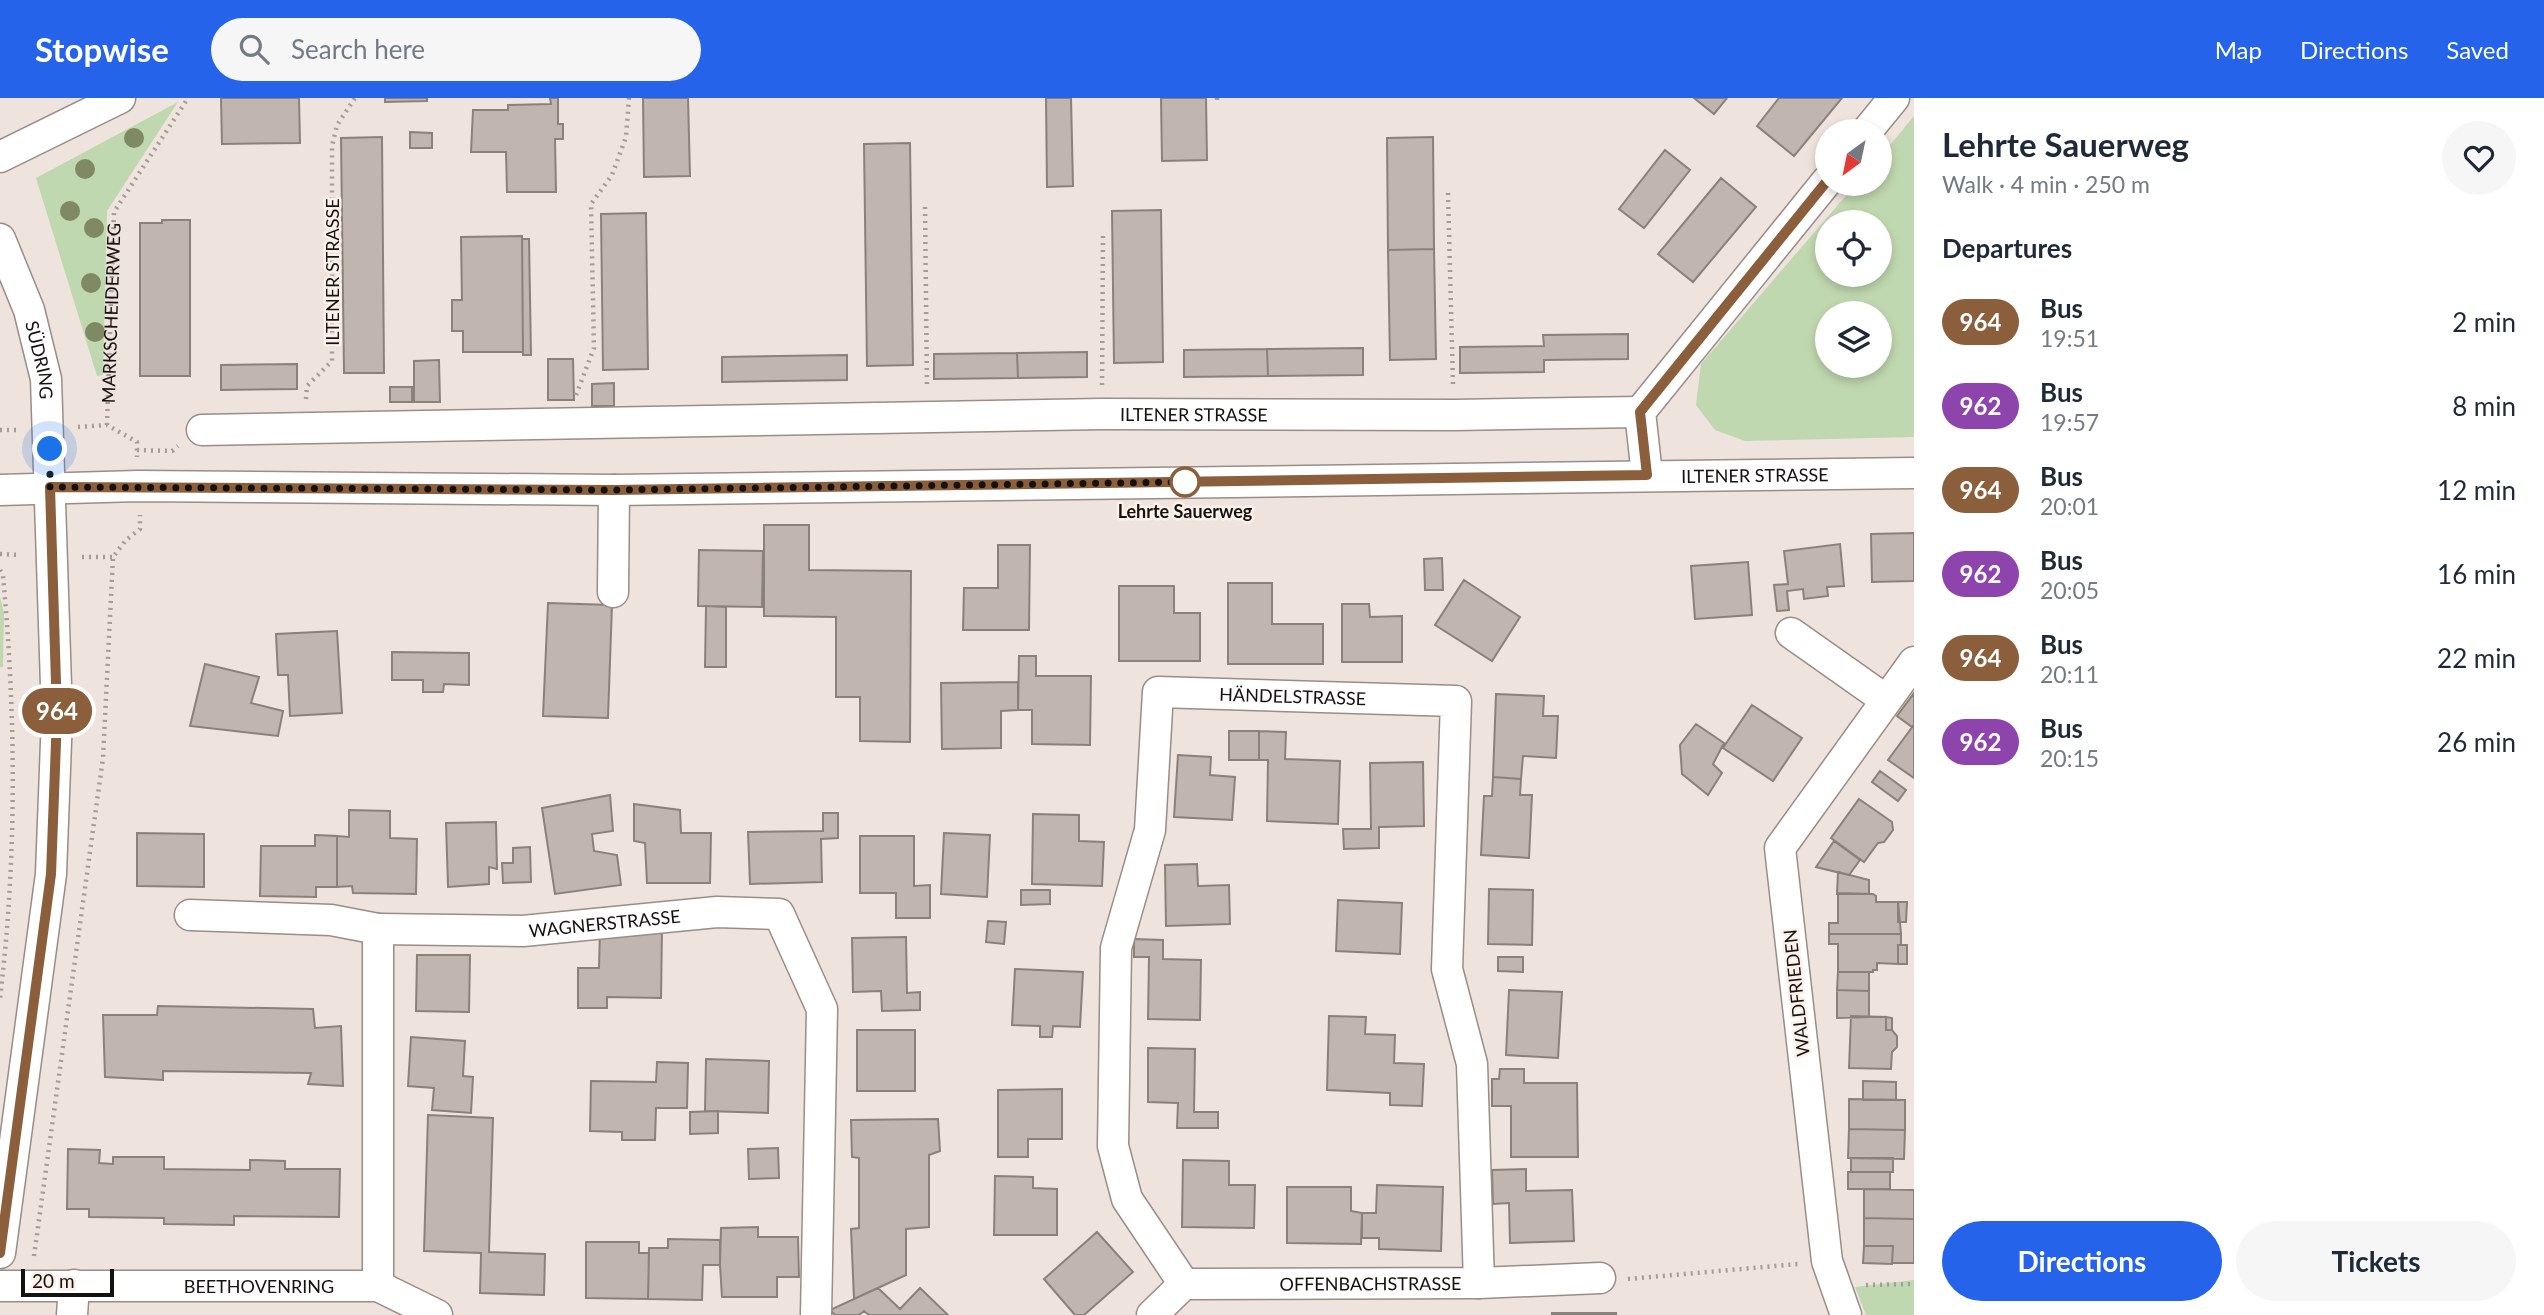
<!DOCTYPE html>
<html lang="en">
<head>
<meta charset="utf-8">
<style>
  body { margin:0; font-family:Lato,sans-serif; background:#f6f6f7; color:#1f2937; height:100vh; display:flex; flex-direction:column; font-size:26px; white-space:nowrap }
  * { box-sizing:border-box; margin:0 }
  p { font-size:23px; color:#747a83 }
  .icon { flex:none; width:38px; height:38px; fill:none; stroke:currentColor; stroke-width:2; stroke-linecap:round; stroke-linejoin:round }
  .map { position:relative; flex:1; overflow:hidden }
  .details { display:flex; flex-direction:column; background:#fff; width:630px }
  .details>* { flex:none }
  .badge { padding:0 14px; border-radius:23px; font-size:24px; line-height:46px }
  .needle { width:46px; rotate:213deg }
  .buttons { position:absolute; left:1815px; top:21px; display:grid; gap:14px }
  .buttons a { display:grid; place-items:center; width:77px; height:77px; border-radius:50%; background:#fff; box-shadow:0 4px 10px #0003; font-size:35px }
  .scale { position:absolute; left:21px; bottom:18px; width:93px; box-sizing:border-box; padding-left:7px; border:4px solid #15110f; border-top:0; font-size:19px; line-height:24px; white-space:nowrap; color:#15110f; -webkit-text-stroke:5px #fcf0ea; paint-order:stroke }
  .you { position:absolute; width:35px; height:35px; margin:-18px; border:5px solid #fff; border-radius:50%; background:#1a73e8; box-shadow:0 0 0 10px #1a73e833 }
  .map>.badge { position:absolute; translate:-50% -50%; box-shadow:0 0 0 4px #fff }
  h2 { padding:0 28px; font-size:26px; line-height:63px }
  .round { display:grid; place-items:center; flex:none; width:74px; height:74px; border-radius:37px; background:#f6f6f7 }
  .headline { display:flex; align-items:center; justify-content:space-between; height:119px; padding:0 28px }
  h1 { font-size:33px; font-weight:700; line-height:52px }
  .action { display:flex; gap:14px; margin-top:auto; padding:14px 28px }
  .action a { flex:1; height:80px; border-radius:42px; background:#2563eb; color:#fff; font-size:28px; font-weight:700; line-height:80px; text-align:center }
  .action a+a { background:#f6f6f7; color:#1f2937 }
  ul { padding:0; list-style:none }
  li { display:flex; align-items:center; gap:21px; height:84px; padding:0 28px }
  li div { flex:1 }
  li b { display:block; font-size:26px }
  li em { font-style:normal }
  li .badge { min-width:77px; font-weight:700; text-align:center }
  header { display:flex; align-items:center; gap:42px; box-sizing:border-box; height:98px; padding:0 35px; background:#2563eb; color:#fff }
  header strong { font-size:33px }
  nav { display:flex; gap:38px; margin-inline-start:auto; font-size:24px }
  .search { width:490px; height:63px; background:#f6f6f7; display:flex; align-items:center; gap:18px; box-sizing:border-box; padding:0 24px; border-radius:38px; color:#747a83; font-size:26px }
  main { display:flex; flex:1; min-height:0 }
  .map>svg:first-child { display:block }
  .green { fill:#c0d8af; fill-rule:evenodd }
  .building { fill:#c0b5af; stroke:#8b817b; stroke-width:2 }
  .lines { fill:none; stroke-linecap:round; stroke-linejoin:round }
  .minor-casing { stroke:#988d87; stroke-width:33 }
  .path { stroke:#a59b97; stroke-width:4.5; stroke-dasharray:2 5; stroke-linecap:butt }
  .minor { stroke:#fff; stroke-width:30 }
  .tree { fill:#7f8a64 }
  .line-casing { stroke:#fff; stroke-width:16 }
  .line { stroke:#8b5e3c; stroke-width:10 }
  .walk { stroke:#15110f; stroke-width:7; stroke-dasharray:0 12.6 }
  .stop-dot { fill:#fff; stroke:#8b5e3c; stroke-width:3.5 }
  .labels { text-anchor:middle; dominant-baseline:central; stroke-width:5; stroke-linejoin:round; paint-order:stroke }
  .street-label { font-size:18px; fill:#15110f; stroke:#fcf0ea }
  .stop-label { font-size:18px; font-weight:bold; fill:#15110f; stroke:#fcf0ea }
</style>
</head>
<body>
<header>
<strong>Stopwise</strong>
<div class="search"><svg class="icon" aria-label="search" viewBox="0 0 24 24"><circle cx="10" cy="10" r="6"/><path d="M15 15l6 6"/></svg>Search here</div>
<nav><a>Map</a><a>Directions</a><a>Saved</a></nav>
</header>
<main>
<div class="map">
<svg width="1914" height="1217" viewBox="0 0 1914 1217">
  <rect width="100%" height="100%" fill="#efe3dd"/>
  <!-- green -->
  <path class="green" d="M178,4L107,113L103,277L97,278L36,80Z
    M1914,18V339L1745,343L1715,332L1696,307L1701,266L1856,86H1880V59ZM1880,124V177H1827V124ZM1880,215V268H1827V215Z
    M0,499L4,515L3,569H0Z
    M1914,1182V1217H1866L1855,1189Z"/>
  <!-- building -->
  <path class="building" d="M221,0H299L300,45L222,46Z
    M385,0H427V3L385,4Z
    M550,0H558V26H563V41H555L556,94H507L506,54H471L473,12H508V7L551,6Z
    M643,0H688L690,78L644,79Z
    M1046,0H1071L1073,88L1047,89Z
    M1161,0H1206L1207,62L1162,63Z
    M1694,0H1727L1714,16Z
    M1779,0H1842L1794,58L1757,28Z
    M410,34L432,35V50H410Z
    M382,39L384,275H344L341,40Z
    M1433,39L1434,151L1388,152L1387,40Z
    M910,45L913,267L867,268L864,46Z
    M1665,52L1690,72L1644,130L1619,111Z
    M1721,80L1756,109L1693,184L1658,156Z
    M1161,112L1163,264L1114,265L1112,113Z
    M646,115L648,271L603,272L601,116Z
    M162,122H190V278H140V125H162Z
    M522,138L523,254H463V233H452V202H462L461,139Z
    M522,141H529L531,257H523Z
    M1434,151L1436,261L1390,262L1388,152Z
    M1628,236V261L1544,262V274L1460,275V249L1544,248L1543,237Z
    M1363,250V277L1268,278L1267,251Z
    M1267,251L1268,278L1184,279V252Z
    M1087,254V279L1018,280L1017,255Z
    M1017,255L1018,280L934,281V256Z
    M847,257V282L722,284V259Z
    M548,261H573L574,302H548Z
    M439,262L440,304H414V263Z
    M297,266V291L221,292V267Z
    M614,285V308H592V286Z
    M390,289H412V304H390Z
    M764,427H809V472L911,473L910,644L860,643V599H836V519L764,518Z
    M1914,435V483L1872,484L1871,436Z
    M1840,446L1844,488L1827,489L1828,498L1804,501L1803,491L1787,493L1789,512L1777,513L1774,487L1788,486L1784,453Z
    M998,447H1030L1029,532H963L964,490H998Z
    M699,452L763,453L762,509L698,508Z
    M1442,460L1443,492H1425L1424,461Z
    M1748,464L1752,517L1695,521L1691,468Z
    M1464,482L1520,519L1492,563L1435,527Z
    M1228,485H1272V526H1323V566H1228Z
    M1119,488H1174V515H1200V563H1119Z
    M548,505L612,507L608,620L543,618Z
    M1342,506H1369L1370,519L1402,518V564H1342Z
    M706,508L726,509V569H705Z
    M337,533L342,615L290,618L288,577H278L276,536Z
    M392,554L469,555V587L444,586L443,594H423V582H392Z
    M1019,558H1036V578H1091L1090,647L1032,646V612H1018Z
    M205,566L259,579L251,605L283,613L278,638L190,628Z
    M1018,584V612L1001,613V650L942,651L941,585Z
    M1914,595V629H1912L1897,618Z
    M1496,596L1544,598L1543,618H1558L1556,660L1523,658L1521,681L1493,679Z
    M1752,607L1802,640L1773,683L1723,650Z
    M1696,626L1724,645L1713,666L1722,675L1708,697L1682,676L1680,647Z
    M1913,628L1914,629V680L1888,662Z
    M1229,633H1259V662H1229Z
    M1259,633L1286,634L1285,661L1340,663L1338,726L1267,723L1268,662H1259Z
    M1178,657L1211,659L1210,677L1235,679L1232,722L1174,719Z
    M1423,664L1424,728L1379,729V750L1344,751L1343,731H1371L1370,665Z
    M1880,673L1906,692L1898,703L1872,684Z
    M1493,679L1521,681L1520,697H1532L1529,760L1481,757L1484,698H1492Z
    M610,697L613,733L592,736L594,753L617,757L621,787L555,796L542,710Z
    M1859,701L1892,724L1893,732L1884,744L1878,745L1864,764L1831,740Z
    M634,706L680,712L681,735H711L710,785H647L645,745L634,743Z
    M349,712L390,713V740L417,741L416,796L353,795L352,788L337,789V738L349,739Z
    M823,715H838V740L821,741L822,784L750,786L748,734L823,733Z
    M1033,716L1079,717V743L1104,744L1102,788L1032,786Z
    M496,724L497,771L489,769V786L448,789L446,725Z
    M137,735L204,736V789L137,788Z
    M944,735L990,737L987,799L941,796Z
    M315,737L337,738V789H316V799L260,798L261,748H315Z
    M860,738H914V788L930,787V820H896V795H860Z
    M1834,743L1860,762L1849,777L1816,769Z
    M530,749L531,784L503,785L502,765H513V750Z
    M1197,766L1198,788L1229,787L1230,826L1166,828L1165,767Z
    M1838,774L1869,782V796H1837Z
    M1489,791L1533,792L1532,847L1488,846Z
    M1021,792H1050V806L1021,807Z
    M1838,795L1873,796L1876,798V804H1898L1901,836H1829V825H1838Z
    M1338,802L1402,805L1400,856L1336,853Z
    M1898,804H1907L1906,824H1898Z
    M988,823L1006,824L1004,846L986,844Z
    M600,831L662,832L661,900L607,899V910H578V870H599Z
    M1829,836H1901V847H1898V866L1877,865V872H1873V874H1838V846H1829Z
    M906,839L907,895L920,894V912L882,913L881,893L853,894L852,840Z
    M1134,841L1163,842V861L1201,862L1200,922L1148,921L1149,859H1134Z
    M1898,847H1907V866H1898Z
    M417,857H470L469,914L416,913Z
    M1498,859H1523V874L1498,873Z
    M1015,871L1083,874L1080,929L1053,928L1052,939H1040V928L1012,927Z
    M1838,874H1869V893L1837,892Z
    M1509,892L1562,894L1558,960L1506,957Z
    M1837,892L1869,893V919L1837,920Z
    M158,908L313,911L315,930L341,928L343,988L308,986L311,975L163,973V982L105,979L103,917H157Z
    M1329,918L1366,919L1365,936L1395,937L1394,965L1424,966L1422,1008L1390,1007V995L1327,992Z
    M1851,918L1886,919V932H1892L1897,938V949L1892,954L1891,971L1849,970Z
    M1886,919L1892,920V932H1886Z
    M857,932H915V993H857Z
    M411,939L465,943L463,978L473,979L471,1015L432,1012L434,990L408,988Z
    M1148,950L1195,951L1194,1014H1218V1030H1177L1178,1005L1148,1004Z
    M706,961L769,963L768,1015L705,1013Z
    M657,964L688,965L687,1010H656L655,1042H622V1034L590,1033L591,983L656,984Z
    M1500,971H1524V985H1577L1578,1059H1511V1008H1492V981H1499Z
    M1863,983L1896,984V1002H1863Z
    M1062,991V1041H1028V1059H998V992Z
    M1849,1001L1905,1002V1032L1849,1031Z
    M718,1013V1035L690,1036V1014Z
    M428,1017L493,1020L489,1154L545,1156L544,1197L480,1195L481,1155L424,1153Z
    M938,1021L940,1053L929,1057V1129L906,1131V1177L854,1201L851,1131L859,1130V1060L852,1059L851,1022Z
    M1849,1031L1905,1032L1904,1061L1848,1060Z
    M778,1050L779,1080L749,1081L748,1051Z
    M68,1051L100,1052L99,1065L113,1066V1059H164V1071L250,1072V1062L285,1063V1071H340L339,1119L234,1118V1127L164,1126V1120L89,1119V1111H67Z
    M1851,1060H1893V1074H1851Z
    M1183,1062L1229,1063V1087H1255L1254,1130L1182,1129Z
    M1526,1071V1093L1572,1092L1574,1143L1510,1145L1509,1105L1493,1106L1492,1072Z
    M1848,1074H1890V1091H1848Z
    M995,1078L1033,1079V1090L1057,1091V1137H994Z
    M1377,1087L1443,1089L1441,1153L1379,1151V1140H1362V1115H1376Z
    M1287,1089H1351V1113L1362,1115L1361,1146L1287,1145Z
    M1864,1091L1914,1092V1121L1864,1120Z
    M1864,1120L1914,1121V1165H1892L1893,1148H1864Z
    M758,1129V1139H798L799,1179H777V1199H722L720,1167L721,1130Z
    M1097,1134L1133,1174L1084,1217H1075L1044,1181Z
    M668,1141L720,1142V1167H703L702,1202L648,1201L649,1150H668Z
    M586,1144H639V1155H649L648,1201L586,1200Z
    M1864,1148H1893L1892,1166L1863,1165Z
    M878,1190L900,1211L920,1190L948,1217H869L864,1213L859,1217H835L830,1212Z
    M1552,1215H1616V1217H1552Z"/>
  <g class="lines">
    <defs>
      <g id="minor">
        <path d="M1867,33L1894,0"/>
        <path d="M0,59L120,0"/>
        <path id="s2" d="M0,141L29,212L46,281L57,618L51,776L0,1155"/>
        <path id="s3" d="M202,332L1102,316L1454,317L1640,314"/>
        <path d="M1647,377L1640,314L1827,83"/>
        <path id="s4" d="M0,392L138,388L614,392L1914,375"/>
        <path d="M613,494L614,392"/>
        <path d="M1791,535L1886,602"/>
        <path d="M190,817L331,822L378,831"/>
        <path id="s5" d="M1184,1186L1127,1101L1113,1048L1116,850L1150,732L1158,594L1456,603L1447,871L1472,966L1479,1185"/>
        <path id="s6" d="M0,1188H378L437,1217"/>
        <path id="s7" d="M378,1188V831L523,833L717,814L779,816L822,911L816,1217"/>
        <path d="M72,1217L74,1187"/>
        <path id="s8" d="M1152,1217L1184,1186L1479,1185L1600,1180"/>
        <path d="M1846,1217L1827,1163L1780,750L1914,564"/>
      </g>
    </defs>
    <!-- minor casing -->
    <use href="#minor" class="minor-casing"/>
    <!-- path -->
    <g class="path">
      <path d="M1217,0V3"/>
      <path d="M1448,95L1453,287"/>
      <path d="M925,109L927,290"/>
      <path d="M1102,287L1103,137"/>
      <path d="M576,297L594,250L591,106L612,77L626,39L629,0"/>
      <path d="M306,301L307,288L332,263V48L337,27L355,0"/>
      <path id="s1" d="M107,327L114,114L188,0"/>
      <path d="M78,329L107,327L137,344V359"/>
      <path d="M0,332H20"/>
      <path d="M137,352L172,353L178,348"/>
      <path d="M0,456L21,457"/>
      <path d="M82,459H113"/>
      <path d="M0,472L3,478C16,619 17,759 0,900"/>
      <path d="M34,1158L103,660L113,459L126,442L140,431V417"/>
      <path d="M1628,1181L1798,1166"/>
      <path d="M1866,1187L1914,1186"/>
    </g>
    <!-- minor -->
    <use href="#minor" class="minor"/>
  </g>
  <!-- trees -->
  <g class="tree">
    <circle cx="134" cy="40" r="10"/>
    <circle cx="85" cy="71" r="10"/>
    <circle cx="70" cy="113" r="10"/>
    <circle cx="94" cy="130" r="10"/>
    <circle cx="91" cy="185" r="10"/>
    <circle cx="95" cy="234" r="10"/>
  </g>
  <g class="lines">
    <defs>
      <path id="line" d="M0,1155L51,776L57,618L50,389L614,392L1647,377L1640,314L1827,83"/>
    </defs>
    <!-- line casing -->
    <use href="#line" class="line-casing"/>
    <!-- line -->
    <use href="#line" class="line"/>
    <!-- walk -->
    <path class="walk" d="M50,351V389L614,392L1185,384"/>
  </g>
  <!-- markers -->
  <circle class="stop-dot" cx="1185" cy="384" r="14"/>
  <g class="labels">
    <!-- street labels -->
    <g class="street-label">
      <text transform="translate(332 174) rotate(-90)">ILTENER STRASSE</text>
      <text stroke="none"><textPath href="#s1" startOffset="112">MARKSCHEIDERWEG</textPath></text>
      <text stroke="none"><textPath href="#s2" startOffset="128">SÜDRING</textPath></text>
      <text stroke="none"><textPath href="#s3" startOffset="992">ILTENER STRASSE</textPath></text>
      <text stroke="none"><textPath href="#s4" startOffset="1755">ILTENER STRASSE</textPath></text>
      <text stroke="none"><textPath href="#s5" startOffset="751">HÄNDELSTRASSE</textPath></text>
      <text stroke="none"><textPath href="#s7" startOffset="584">WAGNERSTRASSE</textPath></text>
      <text transform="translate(1796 895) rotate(-96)">WALDFRIEDEN</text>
      <text stroke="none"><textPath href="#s8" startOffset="231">OFFENBACHSTRASSE</textPath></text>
      <text stroke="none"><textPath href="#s6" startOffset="259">BEETHOVENRING</textPath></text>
    </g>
    <!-- stop labels -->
    <g class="stop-label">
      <text x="1185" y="413">Lehrte Sauerweg</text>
    </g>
  </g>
</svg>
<div class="buttons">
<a><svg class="needle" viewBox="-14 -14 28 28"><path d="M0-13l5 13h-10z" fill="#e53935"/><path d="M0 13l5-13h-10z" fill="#747a83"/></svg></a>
<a><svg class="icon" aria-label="locate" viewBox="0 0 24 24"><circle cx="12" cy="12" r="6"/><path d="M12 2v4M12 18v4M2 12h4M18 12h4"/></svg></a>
<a><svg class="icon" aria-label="layers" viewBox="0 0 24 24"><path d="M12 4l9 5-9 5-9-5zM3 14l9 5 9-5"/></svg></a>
</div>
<div class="scale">20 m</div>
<div class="you" style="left:50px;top:351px"></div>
<b class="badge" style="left:57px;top:613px;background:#8b5e3c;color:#fff">964</b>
</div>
<section class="details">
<div class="headline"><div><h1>Lehrte Sauerweg</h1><p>Walk · 4 min · 250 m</p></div><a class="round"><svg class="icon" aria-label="heart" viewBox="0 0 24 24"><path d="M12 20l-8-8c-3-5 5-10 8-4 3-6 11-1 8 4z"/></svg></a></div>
<h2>Departures</h2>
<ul>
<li><span class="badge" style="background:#8b5e3c;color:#fff">964</span><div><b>Bus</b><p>19:51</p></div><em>2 min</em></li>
<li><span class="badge" style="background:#8e44ad;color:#fff">962</span><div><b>Bus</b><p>19:57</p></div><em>8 min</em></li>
<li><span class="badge" style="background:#8b5e3c;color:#fff">964</span><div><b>Bus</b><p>20:01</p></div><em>12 min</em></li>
<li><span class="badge" style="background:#8e44ad;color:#fff">962</span><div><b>Bus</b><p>20:05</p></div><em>16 min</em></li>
<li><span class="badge" style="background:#8b5e3c;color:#fff">964</span><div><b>Bus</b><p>20:11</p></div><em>22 min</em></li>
<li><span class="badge" style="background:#8e44ad;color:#fff">962</span><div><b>Bus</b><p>20:15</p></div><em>26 min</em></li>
</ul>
<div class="action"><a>Directions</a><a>Tickets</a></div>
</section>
</main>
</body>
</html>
